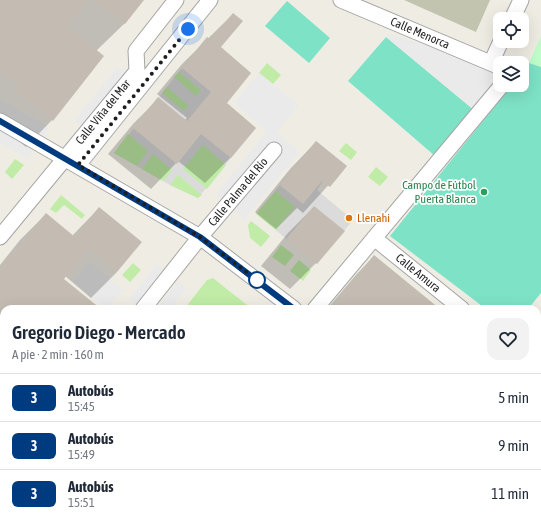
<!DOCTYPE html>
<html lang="es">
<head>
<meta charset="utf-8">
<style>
  body { margin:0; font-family:"Asap Condensed",sans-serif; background:#f2f2f3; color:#1f2937; height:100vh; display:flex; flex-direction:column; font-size:15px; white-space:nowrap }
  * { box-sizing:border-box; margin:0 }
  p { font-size:13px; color:#747a83 }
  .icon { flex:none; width:22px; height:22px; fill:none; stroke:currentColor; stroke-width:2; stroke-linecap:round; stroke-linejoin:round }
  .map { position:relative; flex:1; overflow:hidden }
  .panel { position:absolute; left:0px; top:305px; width:541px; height:220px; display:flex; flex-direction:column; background:#fff; border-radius:12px 12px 0 0; box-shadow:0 4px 16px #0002 }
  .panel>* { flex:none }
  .badge { padding:0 8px; border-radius:6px; font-size:14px; line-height:26px }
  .fabs { position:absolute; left:493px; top:12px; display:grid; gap:8px }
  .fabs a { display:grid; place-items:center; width:36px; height:36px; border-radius:8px; background:#fff; box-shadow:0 4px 16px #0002; font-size:20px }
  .you { position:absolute; width:20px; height:20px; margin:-10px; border:3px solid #fff; border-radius:50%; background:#1a73e8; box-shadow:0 0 0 6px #1a73e833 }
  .map>.badge { position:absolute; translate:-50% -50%; box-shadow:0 0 0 2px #fff }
  .round { display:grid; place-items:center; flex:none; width:42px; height:42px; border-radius:12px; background:#f2f2f3 }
  .head { display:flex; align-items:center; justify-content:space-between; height:68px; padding:0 12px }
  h1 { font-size:19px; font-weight:600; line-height:30px }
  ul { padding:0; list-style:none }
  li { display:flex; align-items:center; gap:12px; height:48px; padding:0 12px; border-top:1px solid #e0e1e3 }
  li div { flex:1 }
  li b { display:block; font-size:15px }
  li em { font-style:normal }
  li .badge { min-width:44px; font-weight:700; text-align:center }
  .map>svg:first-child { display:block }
  .residential { fill:#dcdbdb }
  .construction { fill:#c2c4af }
  .grass { fill:#c1eca7 }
  .park { fill:#befcca }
  .pitch { fill:#7ee2c7 }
  .parking { fill:#eaeaea }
  .plaza { fill:#d9d8e5 }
  .shadow { fill:#0003 }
  .building { fill:#c4bcb3 }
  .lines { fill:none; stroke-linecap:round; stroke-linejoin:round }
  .street-casing { stroke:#a5a5a5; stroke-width:17 }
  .street { stroke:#fff; stroke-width:15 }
  .line-casing { stroke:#fff; stroke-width:9 }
  .line { stroke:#003b80; stroke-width:6 }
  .walk { stroke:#1e1e1e; stroke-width:4; stroke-dasharray:0 7.2 }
  .leisure-dot { fill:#2e9e5b; stroke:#fff; stroke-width:1.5 }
  .food-dot { fill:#e8710a; stroke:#fff; stroke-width:1.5 }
  .stop-dot { fill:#fff; stroke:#003b80; stroke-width:2 }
  .labels { text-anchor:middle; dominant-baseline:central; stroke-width:3.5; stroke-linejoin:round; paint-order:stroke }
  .street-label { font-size:12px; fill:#1e1e1e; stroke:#fff }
  .leisure-label { font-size:12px; fill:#27864d; stroke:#fff; text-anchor:end }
  .food-label { font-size:12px; fill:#c56008; stroke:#fff; text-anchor:start }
</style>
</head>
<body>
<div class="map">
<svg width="541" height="525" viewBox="0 0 541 525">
  <rect width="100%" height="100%" fill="#efede3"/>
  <!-- residential -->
  <path class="residential" d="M207,37L251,73L222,109L241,115L256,128L198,198L170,185L114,153Z
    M316,141L347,166L335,181L324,180L317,190L353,220L317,264L256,214Z
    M541,396V451L537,448V401Z
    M196,521H278L283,525H201Z
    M382,521H463L468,525H387Z"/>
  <!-- construction -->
  <path class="construction" d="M404,0H490L476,32Z"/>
  <!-- grass -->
  <path class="grass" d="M267,63L281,75L273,84L259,73Z
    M179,72L201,90L196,96L174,77Z
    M167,87L188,105L184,111L162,93Z
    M128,134L148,151L137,166L114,153Z
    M346,143L357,152L351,160L339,151Z
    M203,145L226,165L207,189L183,169Z
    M153,154L172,170L163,181L142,169Z
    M15,159L24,165L12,179L5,172Z
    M376,167L388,177L380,186L368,177Z
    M178,175L202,195L198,198L170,185Z
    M276,191L295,207L276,230L256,214Z
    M61,195L85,215L82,219L64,205L56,213L50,209Z
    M251,221L270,236L261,247L250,238L248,225Z
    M281,245L294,255L285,266L272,257Z
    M299,260L311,270L303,281L290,271Z
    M133,263L141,270L130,282L122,275Z
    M213,278L247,305L243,309H187L185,308L207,280Z"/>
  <!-- park -->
  <path class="park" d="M541,36V67L529,63Z
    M0,350L4,353V442L0,447Z"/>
  <!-- pitch -->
  <path class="pitch" d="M287,1L330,38L309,63L265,26Z
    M386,37L474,110L435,156L348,81Z
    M529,63L541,67V293L528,309H486L390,236L512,85H522V72Z"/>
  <!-- parking -->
  <path class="parking" d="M389,34L421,43L500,74V77L474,110L386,37Z
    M117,67L127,75L85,129L74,121Z
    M259,73L299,105L277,132L299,152L244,220L216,194L267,131L234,103Z
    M0,100L49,127L44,138L0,112Z
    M0,130L33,149L28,159L0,143Z
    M90,262L123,290L107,309L73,282Z
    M157,264L166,270L138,305L129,299Z
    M178,281L187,288L170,309H156Z"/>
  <!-- plaza -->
  <path class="plaza" d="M135,521H179L176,525H132Z"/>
  <!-- shadow -->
  <path class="shadow" d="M0,0H143L124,24L96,51L103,56L52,120L26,147L0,126Z
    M233,14L219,48L225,103L254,128L230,158L205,183L178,161L151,189L108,154L133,124L158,99L185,120L187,118L157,94L182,64Z
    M316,142L346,166L303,213L297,208L276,229L255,212L290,169Z
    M314,207L316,263L290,289L261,266L288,233Z
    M99,208L117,272L91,298L65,276L63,279L86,309H4V348L0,352V265L20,240L46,214L72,236Z
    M374,256L439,309H327L355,276Z
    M541,393V473L537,477V398Z
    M6,521H128L125,525H3Z
    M185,521H276L281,525H181Z
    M309,521H333L329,525H314Z
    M354,521H462L466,525H359Z"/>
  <!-- building -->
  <path class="building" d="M0,0H87L67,26L104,56L53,121L15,91L19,86L0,70Z
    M92,0H144L125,24Z
    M233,13L243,21L221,47L251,73L227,103L256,128L231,158L201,134L177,164L133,128L158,97L187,121L211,92L182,68L207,37L211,40Z
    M316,141L347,166L330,187L322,181L303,204L280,185Z
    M314,206L345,231L317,264L286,239Z
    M99,207L142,242L117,272L89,249L64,279L101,309H54L45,302L40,309H0V269L46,213L75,237Z
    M374,255L440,309H346L336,301Z"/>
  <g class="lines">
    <defs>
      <path id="street" d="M341,0L500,67
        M512,19L521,0
        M491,63L501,41
        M0,121L200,237L294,309
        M78,165L210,0
        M0,237L137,71L136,51L176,0
        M374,238L462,309
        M143,309L200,237L274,150
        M315,309L502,85
        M537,368L541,363
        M0,491L4,486
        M537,512L541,515
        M0,520L6,525
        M307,521L312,525"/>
    </defs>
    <!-- street casing -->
    <use href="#street" class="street-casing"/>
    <!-- street -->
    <use href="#street" class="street"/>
  </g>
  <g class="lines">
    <defs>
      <path id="line" d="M0,121L200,237L294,309"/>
    </defs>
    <!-- line casing -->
    <use href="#line" class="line-casing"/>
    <!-- line -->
    <use href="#line" class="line"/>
    <!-- walk -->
    <path class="walk" d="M188,29L78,165L200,237L257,280"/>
  </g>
  <!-- markers -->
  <circle class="leisure-dot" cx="484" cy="192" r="4"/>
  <circle class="food-dot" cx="349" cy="218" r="4"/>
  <circle class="stop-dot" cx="257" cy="280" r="8"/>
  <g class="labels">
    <!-- street labels -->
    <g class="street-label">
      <text transform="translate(420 33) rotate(23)">Calle Menorca</text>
      <text transform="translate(103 112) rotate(-51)">Calle Viña del Mar</text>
      <text transform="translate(238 192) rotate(-50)">Calle Palma del Río</text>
      <text transform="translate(418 273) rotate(39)">Calle Amura</text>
    </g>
    <!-- leisure labels -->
    <g class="leisure-label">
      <text x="476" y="185">Campo de Fútbol<tspan x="476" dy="14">Puerta Blanca</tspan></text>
    </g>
    <!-- food labels -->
    <g class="food-label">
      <text x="357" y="218">Llenahi</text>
    </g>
  </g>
</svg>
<div class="fabs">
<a><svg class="icon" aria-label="locate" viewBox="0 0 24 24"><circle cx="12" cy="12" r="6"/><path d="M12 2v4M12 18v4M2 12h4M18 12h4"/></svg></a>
<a><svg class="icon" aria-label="layers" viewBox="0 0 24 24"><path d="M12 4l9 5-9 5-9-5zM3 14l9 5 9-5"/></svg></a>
</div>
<div class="you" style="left:188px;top:29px"></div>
<section class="panel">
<div class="head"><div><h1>Gregorio Diego - Mercado</h1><p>A pie · 2 min · 160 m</p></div><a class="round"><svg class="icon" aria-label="heart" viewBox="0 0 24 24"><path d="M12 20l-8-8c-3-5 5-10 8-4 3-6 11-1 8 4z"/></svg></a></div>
<ul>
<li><span class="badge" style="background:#003b80;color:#fff">3</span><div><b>Autobús</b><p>15:45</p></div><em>5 min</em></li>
<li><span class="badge" style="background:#003b80;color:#fff">3</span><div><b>Autobús</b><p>15:49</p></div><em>9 min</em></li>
<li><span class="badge" style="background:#003b80;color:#fff">3</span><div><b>Autobús</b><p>15:51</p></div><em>11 min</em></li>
</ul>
</section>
</div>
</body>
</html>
